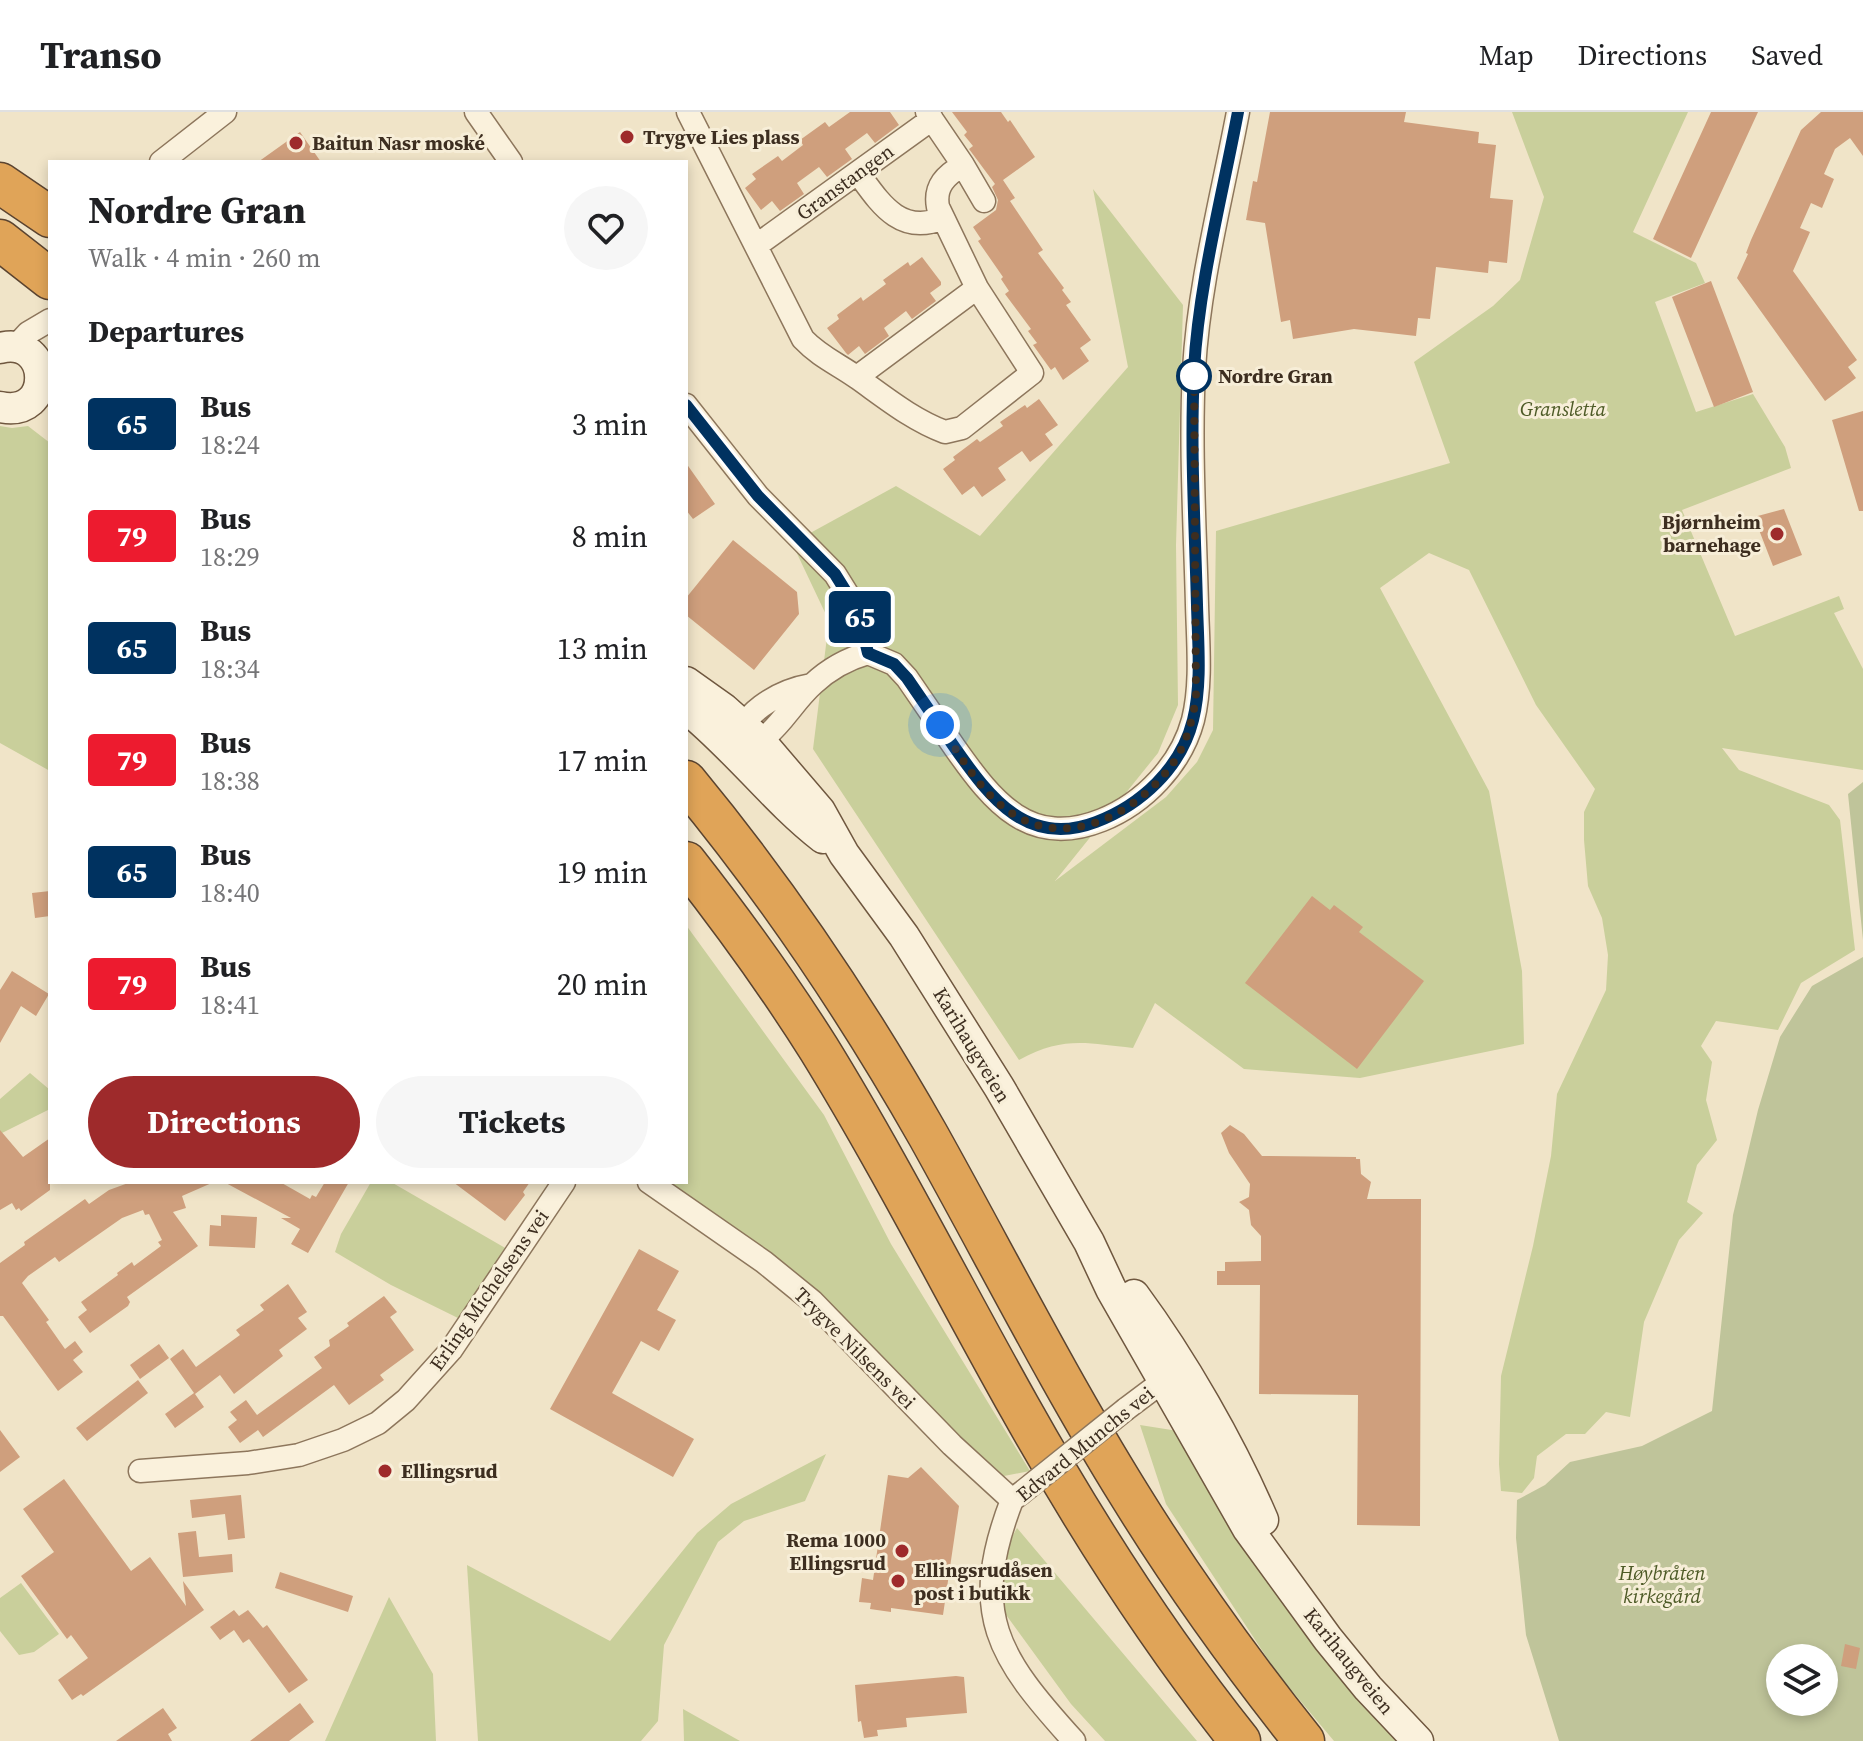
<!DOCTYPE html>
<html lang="en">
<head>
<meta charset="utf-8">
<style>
  body { margin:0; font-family:"Source Serif 4",serif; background:#f6f6f6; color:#202124; height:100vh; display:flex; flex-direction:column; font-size:30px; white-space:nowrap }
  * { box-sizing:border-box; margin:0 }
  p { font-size:26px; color:#757577 }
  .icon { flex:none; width:44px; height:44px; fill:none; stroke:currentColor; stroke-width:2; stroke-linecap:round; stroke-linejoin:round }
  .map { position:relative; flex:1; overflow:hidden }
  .drawer { position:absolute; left:48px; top:48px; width:640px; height:1024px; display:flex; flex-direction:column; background:#fff; border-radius:0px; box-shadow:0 4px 12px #0003 }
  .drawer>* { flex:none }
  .badge { padding:0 16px; border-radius:6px; font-size:28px; line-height:52px }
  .controls { position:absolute; left:1766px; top:1532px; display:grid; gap:16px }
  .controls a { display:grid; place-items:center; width:72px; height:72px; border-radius:50%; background:#fff; box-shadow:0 4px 12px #0003; font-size:40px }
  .you { position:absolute; width:40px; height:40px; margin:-20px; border:6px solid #fff; border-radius:50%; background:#1a73e8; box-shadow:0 0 0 12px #1a73e833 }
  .map>.badge { position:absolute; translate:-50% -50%; box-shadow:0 0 0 4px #fff }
  h2 { padding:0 40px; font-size:30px; line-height:72px }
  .round { display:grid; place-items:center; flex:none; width:84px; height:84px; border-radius:42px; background:#f6f6f6 }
  .head { display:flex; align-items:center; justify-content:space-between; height:136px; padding:0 40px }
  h1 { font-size:38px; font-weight:700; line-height:60px }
  .primary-button { display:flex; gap:16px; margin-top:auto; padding:16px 40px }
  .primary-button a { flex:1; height:92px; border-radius:48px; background:#9e2a2b; color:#fff; font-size:32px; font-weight:700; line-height:92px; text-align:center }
  .primary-button a+a { background:#f6f6f6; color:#202124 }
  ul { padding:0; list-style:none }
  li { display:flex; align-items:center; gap:24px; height:112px; padding:0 40px }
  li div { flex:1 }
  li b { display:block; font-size:30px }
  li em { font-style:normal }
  li .badge { min-width:88px; font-weight:700; text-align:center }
  header { display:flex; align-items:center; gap:48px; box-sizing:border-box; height:112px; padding:0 40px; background:#fff; border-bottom:2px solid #e0e0e0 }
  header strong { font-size:38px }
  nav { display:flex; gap:44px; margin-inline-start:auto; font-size:28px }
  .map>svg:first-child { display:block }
  .green { fill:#c9cf9b }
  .cemetery { fill:#bfc49a; fill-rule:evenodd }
  .building { fill:#cf9f7d }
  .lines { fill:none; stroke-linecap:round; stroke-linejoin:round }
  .minor-casing { stroke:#8d765c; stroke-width:25 }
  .secondary-casing { stroke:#6f573f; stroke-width:33 }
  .motorway-casing { stroke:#5b4430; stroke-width:43 }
  .minor { stroke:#faf1dc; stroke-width:22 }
  .secondary { stroke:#faf1dc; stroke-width:30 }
  .motorway { stroke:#e0a458; stroke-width:40 }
  .minor-bridge-casing { stroke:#8d765c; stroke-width:25; stroke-linecap:butt }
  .minor-bridge { stroke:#faf1dc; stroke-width:22 }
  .line-casing { stroke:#fff; stroke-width:18 }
  .line { stroke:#003260; stroke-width:12 }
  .walk { stroke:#3d2e20; stroke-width:8; stroke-dasharray:0 14.4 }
  .poi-dot { fill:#9e2a2b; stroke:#f7eed8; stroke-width:3 }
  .stop-dot { fill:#fff; stroke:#003260; stroke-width:4 }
  .labels { text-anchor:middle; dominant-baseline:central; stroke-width:6; stroke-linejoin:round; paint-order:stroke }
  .poi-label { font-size:20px; font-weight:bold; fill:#3d2e20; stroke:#f7eed8; text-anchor:start }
  .street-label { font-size:20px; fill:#3d2e20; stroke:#f7eed8 }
  .stop-label { font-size:20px; font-weight:bold; fill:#3d2e20; stroke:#f7eed8; text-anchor:start }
  .park-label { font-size:20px; font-style:italic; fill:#4d5a26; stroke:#f7eed8 }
</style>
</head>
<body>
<header>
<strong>Transo</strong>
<nav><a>Map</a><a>Directions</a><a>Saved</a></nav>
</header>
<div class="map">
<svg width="1863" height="1629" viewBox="0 0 1863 1629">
  <rect width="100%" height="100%" fill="#f0e4c8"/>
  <!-- green -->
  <path class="green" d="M1512,0H1688L1633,120L1696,151L1705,171L1655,190L1696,300L1753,282L1785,335L1791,356L1682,398L1735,524L1839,484L1844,497L1834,501L1863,557V658L1722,636L1739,658L1829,693L1840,708L1855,838L1801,871L1778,918L1716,909L1701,934L1712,950L1706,988L1717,1028L1697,1053L1687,1090L1703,1101L1679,1128L1644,1210L1630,1305L1606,1300L1585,1322H1566L1537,1344L1534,1366L1522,1381L1501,1379L1499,1352L1501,1264L1533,1134L1551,1044L1557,982L1606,878L1608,843L1602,806L1588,774L1584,728V700L1595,677L1536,593L1469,458L1429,441L1380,476L1489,679L1522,859L1524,932L1360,966L1244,957L1155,891L1133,936C1086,931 1063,924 1019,948L813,637L829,509L792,431L896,374L980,424L1128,255L1093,77L1183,193L1176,433L1178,593L1158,641L1055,769L1166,685L1197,650L1213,618L1216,419L1450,351L1414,250L1493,194L1520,168L1544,85Z
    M0,314L12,316L28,314L50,331V659L0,631Z
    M686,813L824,1003L891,1132L1030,1359L1004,1364L668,1070H686Z
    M30,961L50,978V997L0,1022V987Z
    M371,1070H391L507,1137L460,1207L391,1173L335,1140L341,1122Z
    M1140,1313L1178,1319L1206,1349L1315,1534L1403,1629H1334L1277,1561L1166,1392Z
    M826,1342L805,1389L744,1409L718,1430L664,1533L658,1609L641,1629H478L467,1453L610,1529L697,1421L731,1392Z
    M1017,1416L1197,1629H1105L1071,1592L1004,1500C997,1474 1003,1439 1017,1416Z
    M21,1471L59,1522L34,1540L19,1543L0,1519V1486Z
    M389,1485L433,1562L436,1629H325Z
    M683,1597L740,1629H684Z"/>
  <!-- cemetery -->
  <path class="cemetery" d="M1863,670V828L1848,682Z
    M1863,845V1629H1559L1526,1523L1516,1426L1517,1388L1545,1373L1570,1350L1642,1334L1712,1299L1733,1103L1758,998L1780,925L1812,874ZM1780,1546H1824V1590H1780Z"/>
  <!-- building -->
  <path class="building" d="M850,0H890L899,13L875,31L867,21L845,37L852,47L827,65L819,55L797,71L804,82L780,99L772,89L761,98L745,76L756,67L752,62L778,44L782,49L803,33L800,28L825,10L829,15Z
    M952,0H1001L1008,10L1010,8L1035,45L1003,68L1015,86L1010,89L1043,138L1038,141L1064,176L1062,178L1071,190L1066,193L1091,228L1080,236L1089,249L1063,268L1055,255L1051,258L1033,233L1037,231L1028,219L1031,217L1005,182L1009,179L1001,167L1003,165L978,129L981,127L973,115L996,98L998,88L992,75L995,72L969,37L973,34L964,23L967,20Z
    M1270,0H1406L1404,10L1479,20L1478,31L1496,33L1490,86L1513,88L1507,151L1489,149L1488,161L1436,155L1430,207L1418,206L1416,224L1354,217L1293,227L1290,208L1281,210L1265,111L1246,108L1253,69L1257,70Z
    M1711,0H1758L1691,146L1653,127Z
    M1821,0H1863V44L1850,26L1835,37L1824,62L1834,67L1822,96L1811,91L1800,116L1810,120L1793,159L1857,248L1848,255L1856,266L1825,289L1737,166L1748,142L1746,141L1751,128L1801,18Z
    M300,20L321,50H258Z
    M922,145L941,170V173L930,181L936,189L912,207L906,199L884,216L889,224L865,242L859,234L848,243L846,241L827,216L839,207L837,203L861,185L863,189L886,172L883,168L908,150L910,154Z
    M1711,169L1753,280L1714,295L1672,185Z
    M1039,287L1058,313L1045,322L1053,333L1030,350L1022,339L998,356L1006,368L982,385L974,374L962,383L943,357L955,348L953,345L977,327L980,330L1003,314L1000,310L1025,293L1027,296Z
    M1863,299V399H1859L1832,308Z
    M686,351L715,392L693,407L686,398Z
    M1784,397L1802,443L1773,454L1754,405Z
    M733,428L797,480L799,502L754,558L686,503V486Z
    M50,779V804L35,806L32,781Z
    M1312,784L1330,798L1334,793L1363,815L1359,820L1424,869L1357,957L1245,871Z
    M12,859L49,882L36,904L21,894L0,931V878Z
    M1230,1013L1244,1022L1262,1044L1356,1045V1047H1360L1361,1062L1371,1070L1367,1087H1421L1420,1414L1357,1413L1358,1283L1259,1282L1260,1173H1217V1159H1225V1150L1261,1149V1124L1251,1113L1249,1098L1239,1090L1249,1085L1250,1072L1229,1041L1221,1021Z
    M0,1018L23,1045L50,1026V1078L21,1099L19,1096L16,1098L12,1091L0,1098Z
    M131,1070H214L182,1084L186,1096L173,1100L198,1134L127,1185L130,1190L128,1194L90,1221L78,1205L87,1198L81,1190L118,1163L117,1161L132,1150L134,1154L161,1134L158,1130L162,1128L149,1102L145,1103L143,1098L122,1106L59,1150L55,1145L28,1164L22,1171L49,1208L46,1210L65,1237L75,1229L83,1240L73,1248L83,1260L58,1279L3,1204H0V1151L25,1133L24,1130L85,1087L89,1092L109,1078Z
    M224,1070H280L310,1087L312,1083L316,1085L325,1070H349L308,1141L291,1132L300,1117L281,1106H291Z
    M453,1070H530L523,1080L525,1083L505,1109Z
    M221,1103L257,1105L255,1136L209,1134L210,1113L221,1114Z
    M639,1137L679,1159L657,1198L676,1208L659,1239L641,1229L612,1281L694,1327L673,1365L550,1297Z
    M288,1172L307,1200L298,1206L307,1217L279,1238L283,1244L234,1282L220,1263L195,1282L204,1295L175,1316L165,1302L194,1281L170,1247L183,1237L196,1255L240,1223L236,1218L264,1198L260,1193Z
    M384,1184L397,1200L390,1205L414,1238L380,1263L384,1268L349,1293L334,1273L263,1325L258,1318L240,1331L228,1315L237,1308L230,1300L246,1288L257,1303L322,1256L314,1245L330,1234L329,1228L349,1214L347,1211Z
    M159,1232L169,1246L140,1267L130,1253Z
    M138,1268L148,1281L87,1329L76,1316Z
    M0,1318L20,1345L0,1360Z
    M921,1355L959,1394L943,1503L891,1496V1500L870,1497L871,1491L859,1490L862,1466L873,1468L888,1363L908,1366Z
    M64,1367L131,1459L150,1445L186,1494L183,1469L204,1498L83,1584L81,1582L72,1588L58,1568L88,1546L71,1523L67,1527L21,1464L54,1440L23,1397Z
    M241,1383L245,1426L228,1428L225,1402L192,1406L190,1388Z
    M196,1419L199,1445L232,1442L233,1460L183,1465L178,1421Z
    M280,1460L353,1484L348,1500L275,1476Z
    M234,1498L239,1504L248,1498L263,1516L267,1513L308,1568L289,1581L249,1527L243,1531L234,1518L220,1528L210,1515Z
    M1845,1532L1860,1536L1856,1557L1841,1554Z
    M956,1564L964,1565L967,1601L906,1606L907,1615L877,1618L878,1624L864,1626L861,1609L858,1610L855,1573Z
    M300,1591L314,1610L289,1629H250Z
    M163,1596L177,1616L168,1622L172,1629H116Z"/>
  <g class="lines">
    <defs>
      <path id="minor" d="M476,0L511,50
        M688,0L803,227C820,245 840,253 859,267C887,287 913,308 945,320L962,316L1032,261L977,176L938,95C934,74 946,63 963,53
        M927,0L963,53L984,89
        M161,50L225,0
        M858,61C880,91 900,124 943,106
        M757,133L932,7
        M15,235L28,221L50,208
        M857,265L977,176
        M686,293L758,384L835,462L858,499L868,541
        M811,573C777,579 739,602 733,638C773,634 786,596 813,572C829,557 847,547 868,541L894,552L907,566C923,589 939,613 955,636C993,690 1030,737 1102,708C1144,691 1181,653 1193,608C1202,572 1198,531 1197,493C1195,415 1190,336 1194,257C1199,171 1222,85 1238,0
        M649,1070L764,1150L812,1189L952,1333L1012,1388
        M1126,1297L1174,1261
        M140,1359L248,1351L299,1343L343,1328L378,1311L406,1288L451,1238L564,1070
        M1020,1382L1012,1388C968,1502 998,1545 1074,1629"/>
      <path id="secondary" d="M0,236C52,223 55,307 0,295
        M686,570L724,597L761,630L820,699L844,742L904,824L999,975L1089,1130L1111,1177L1248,1417L1328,1527L1368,1576L1418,1629
        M686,596C735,635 775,689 823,726
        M1134,1183C1182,1248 1231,1333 1263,1408"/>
      <path id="motorway" d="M0,71L50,105
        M0,128L50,167
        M686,669C777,779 857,898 928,1023C995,1143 1057,1266 1129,1382C1182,1468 1241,1550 1304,1629
        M686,750C733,810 778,872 819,937C891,1054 953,1177 1020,1296C1085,1412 1157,1525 1240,1629"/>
    </defs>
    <!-- minor casing -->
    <use href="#minor" class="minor-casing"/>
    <!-- secondary casing -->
    <use href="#secondary" class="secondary-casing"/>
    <!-- motorway casing -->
    <use href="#motorway" class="motorway-casing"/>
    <!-- minor -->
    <use href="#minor" class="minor"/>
    <!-- secondary -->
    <use href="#secondary" class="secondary"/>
    <!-- motorway -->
    <use href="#motorway" class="motorway"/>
    <defs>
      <path id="minor-bridge" d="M1020,1382L1126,1297"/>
    </defs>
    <!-- minor-bridge casing -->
    <use href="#minor-bridge" class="minor-bridge-casing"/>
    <!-- minor-bridge -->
    <use href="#minor-bridge" class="minor-bridge"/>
  </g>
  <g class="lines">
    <defs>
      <path id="line" d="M686,293L758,384L835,462L858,499L868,541L894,552L907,566C923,589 939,613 955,636C990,686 1028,736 1096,710C1141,693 1181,656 1193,608C1202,572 1198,531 1197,493C1195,415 1190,336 1194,257C1199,171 1222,85 1238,0"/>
    </defs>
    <!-- line casing -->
    <use href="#line" class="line-casing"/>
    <!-- line -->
    <use href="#line" class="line"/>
    <!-- walk -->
    <path class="walk" d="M940,613C962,646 983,686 1018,705C1073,736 1138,699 1171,654C1186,634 1192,610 1196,586L1194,264"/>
  </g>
  <!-- markers -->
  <g class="poi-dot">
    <circle cx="627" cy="25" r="8"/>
    <circle cx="296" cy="31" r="8"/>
    <circle cx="1777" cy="422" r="8"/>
    <circle cx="385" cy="1359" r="8"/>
    <circle cx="902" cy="1439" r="8"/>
    <circle cx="898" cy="1469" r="8"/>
  </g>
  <circle class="stop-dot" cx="1194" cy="264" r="16"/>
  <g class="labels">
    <!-- poi labels -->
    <g class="poi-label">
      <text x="643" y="25">Trygve Lies plass</text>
      <text x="312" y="31">Baitun Nasr moské</text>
      <text x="1761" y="410" text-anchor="end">Bjørnheim<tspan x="1761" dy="23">barnehage</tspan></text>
      <text x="401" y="1359">Ellingsrud</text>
      <text x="886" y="1428" text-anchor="end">Rema 1000<tspan x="886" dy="23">Ellingsrud</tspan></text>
      <text x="914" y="1458">Ellingsrudåsen<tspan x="914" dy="23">post i butikk</tspan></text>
    </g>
    <!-- street labels -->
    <g class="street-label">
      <text transform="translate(845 70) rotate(-36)">Granstangen</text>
      <text transform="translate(972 933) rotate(59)">Karihaugveien</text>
      <text transform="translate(489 1178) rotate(-55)">Erling Michelsens vei</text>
      <text transform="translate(855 1236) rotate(45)">Trygve Nilsens vei</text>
      <text transform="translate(1085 1332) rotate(-39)">Edvard Munchs vei</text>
      <text transform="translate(1349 1549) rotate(51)">Karihaugveien</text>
    </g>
    <!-- stop labels -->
    <g class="stop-label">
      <text x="1218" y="264">Nordre Gran</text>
    </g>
    <!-- park labels -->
    <g class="park-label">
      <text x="1563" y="297">Gransletta</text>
      <text x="1662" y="1461">Høybråten<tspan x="1662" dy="23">kirkegård</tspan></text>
    </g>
  </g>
</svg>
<div class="controls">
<a><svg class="icon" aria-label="layers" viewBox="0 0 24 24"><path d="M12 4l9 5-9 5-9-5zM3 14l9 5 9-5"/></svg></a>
</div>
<div class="you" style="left:940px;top:613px"></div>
<b class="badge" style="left:860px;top:505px;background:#003260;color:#fff">65</b>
<section class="drawer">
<div class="head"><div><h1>Nordre Gran</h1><p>Walk · 4 min · 260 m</p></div><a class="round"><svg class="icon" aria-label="heart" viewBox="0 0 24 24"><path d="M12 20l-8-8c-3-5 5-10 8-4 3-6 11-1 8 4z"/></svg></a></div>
<h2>Departures</h2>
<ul>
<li><span class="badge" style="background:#003260;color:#fff">65</span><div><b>Bus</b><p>18:24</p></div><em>3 min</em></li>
<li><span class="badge" style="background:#ed1b2f;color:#fff">79</span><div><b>Bus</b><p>18:29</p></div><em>8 min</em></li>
<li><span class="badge" style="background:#003260;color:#fff">65</span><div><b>Bus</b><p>18:34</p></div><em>13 min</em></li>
<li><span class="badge" style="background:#ed1b2f;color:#fff">79</span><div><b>Bus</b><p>18:38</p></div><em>17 min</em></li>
<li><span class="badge" style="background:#003260;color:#fff">65</span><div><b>Bus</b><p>18:40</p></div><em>19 min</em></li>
<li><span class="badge" style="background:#ed1b2f;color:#fff">79</span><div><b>Bus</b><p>18:41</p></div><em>20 min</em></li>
</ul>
<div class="primary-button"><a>Directions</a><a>Tickets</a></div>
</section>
</div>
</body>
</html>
